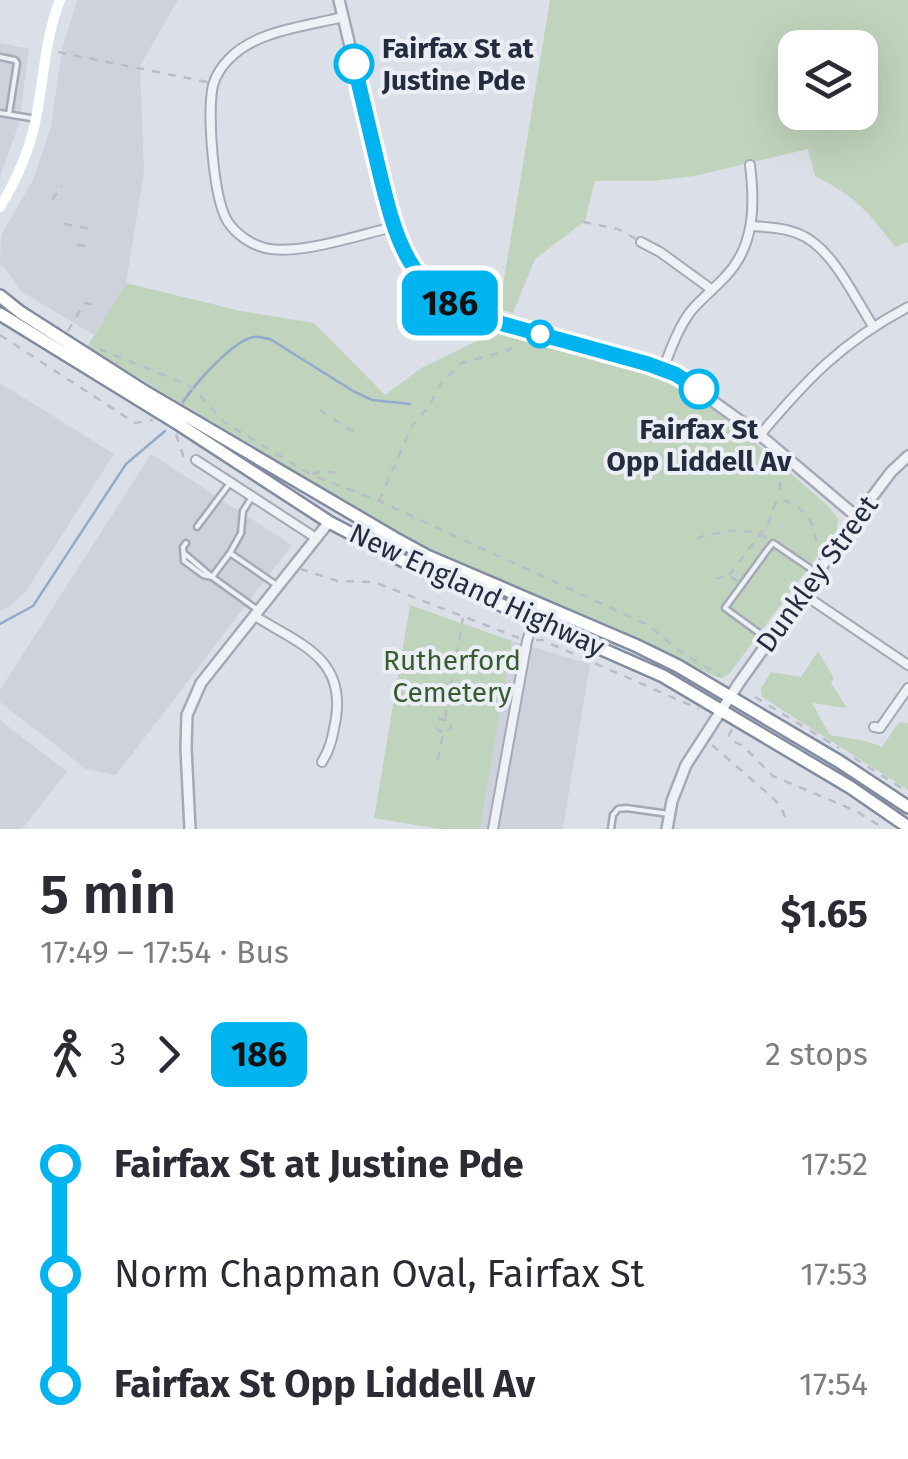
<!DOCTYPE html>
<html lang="en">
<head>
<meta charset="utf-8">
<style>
  body { margin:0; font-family:"Fira Sans",sans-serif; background:#f7f7f7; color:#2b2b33; height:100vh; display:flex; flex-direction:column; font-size:38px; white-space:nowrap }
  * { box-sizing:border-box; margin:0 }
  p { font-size:32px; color:#7c7c81 }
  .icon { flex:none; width:55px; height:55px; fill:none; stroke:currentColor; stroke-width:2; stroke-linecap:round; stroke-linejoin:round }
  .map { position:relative; height:829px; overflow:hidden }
  .sheet { display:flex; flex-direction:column; background:#fff; flex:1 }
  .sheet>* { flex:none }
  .badge { padding:0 20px; border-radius:15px; font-size:35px; line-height:65px }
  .tools { position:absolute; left:778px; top:30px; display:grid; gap:20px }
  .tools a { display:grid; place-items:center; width:100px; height:100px; border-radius:20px; background:#fff; box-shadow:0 10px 40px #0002; font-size:50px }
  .map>.badge { position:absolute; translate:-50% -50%; box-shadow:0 0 0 5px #fff }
  .legs { display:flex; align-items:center; gap:15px; height:110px; padding:0 40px; font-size:32px }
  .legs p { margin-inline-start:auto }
  .summary { display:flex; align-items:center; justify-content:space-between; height:170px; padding:0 40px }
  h1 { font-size:55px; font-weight:600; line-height:75px }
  ul { padding:0 40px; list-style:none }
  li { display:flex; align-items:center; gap:35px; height:110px; font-size:38px }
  li i { display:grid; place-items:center; width:15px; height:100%; margin:0 12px; background:currentColor }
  li i::after { content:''; width:25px; height:25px; margin:-12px; border:8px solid; border-radius:50%; background:#fff }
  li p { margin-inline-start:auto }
  li:first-child i { background:linear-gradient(#0000 50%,currentColor 0) }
  li:last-child i { background:linear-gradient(currentColor 50%,#0000 0) }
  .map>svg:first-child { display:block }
  .built { fill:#cdd2dd }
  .green { fill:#c0d3bc; fill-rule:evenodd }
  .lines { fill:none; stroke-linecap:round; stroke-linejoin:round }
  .stream { stroke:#92abcc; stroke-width:2.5 }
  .service-casing { stroke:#a4aab5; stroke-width:9 }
  .minor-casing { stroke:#a4aab5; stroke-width:12 }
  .tertiary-casing { stroke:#a4aab5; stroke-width:14 }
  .trunk-casing { stroke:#818ca0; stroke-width:16 }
  .path { stroke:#b9bec6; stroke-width:2.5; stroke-dasharray:8 8; stroke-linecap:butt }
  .service { stroke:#eef1f6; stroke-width:4 }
  .minor { stroke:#eef1f6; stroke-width:8 }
  .tertiary { stroke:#eef1f6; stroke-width:9 }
  .secondary { stroke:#fff; stroke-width:10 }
  .trunk { stroke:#fff; stroke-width:11 }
  .line-1-casing { stroke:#fff; stroke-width:22 }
  .line-1 { stroke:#00b5ef; stroke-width:15 }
  .stop-1-dot { fill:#fff; stroke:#00b5ef; stroke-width:5 }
  .labels { text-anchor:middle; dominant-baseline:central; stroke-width:8; stroke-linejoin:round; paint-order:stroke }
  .stop-label { font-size:28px; font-weight:bold; fill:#242c3f; stroke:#ebeff5; text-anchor:start }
  .street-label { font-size:28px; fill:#242c3f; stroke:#ebeff5 }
  .park-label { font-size:28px; fill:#365c30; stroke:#ebeff5 }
</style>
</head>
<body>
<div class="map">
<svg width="908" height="829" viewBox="0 0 908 829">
  <rect width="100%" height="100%" fill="#dbe0e8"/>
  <!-- built -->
  <path class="built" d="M77,0H178L140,66L144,174L126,283L94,335L21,291L5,268L0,265L1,235L33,180L51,126L62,49Z
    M0,43L29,49L19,124L0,177Z
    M0,383L114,454L26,591L10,606L0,611Z
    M151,454L292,545L116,775L86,769L0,702V690Z
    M512,641L590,664L563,829H480Z
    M0,720L67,772L22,829H0Z"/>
  <!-- green -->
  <path class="green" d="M550,0H908V242L895,247C868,211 856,197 815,176L808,149L694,176L653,181H595L585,221L535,259L513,313L499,309ZM795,48H860V112H795Z
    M126,283L241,311L314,323L385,395L421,368L485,337L489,329L664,379C725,411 775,461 827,505L838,518L837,530L729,674L723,678L716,677L604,623L451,559L401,534L87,347Z
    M410,605L512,641L480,829H440L374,818Z
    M818,651L834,678L831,683L847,708L812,703L830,735L866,741L882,747L899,722L908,723V790L762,697L761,688L771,672L801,677Z"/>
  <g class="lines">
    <!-- stream -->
    <path class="stream" d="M183,402C194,385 233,340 254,337C259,336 264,339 270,339L353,391L372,400L410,404
      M0,624L33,606L126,464L165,431"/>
    <defs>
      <path id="service" d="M0,57L15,60L17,63L9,114
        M0,113L31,118
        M252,497L243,511L241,533L230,553L278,586
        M197,527L230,483
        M186,543L183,547L184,561L203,575L212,577
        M230,553L212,577L255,608
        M185,554L212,577
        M766,638L725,608L768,549L773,543L817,573
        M611,829L613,815L618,809L626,808L669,814"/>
      <path id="minor" d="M343,17C306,26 255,31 229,59C222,66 216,75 213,85C207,112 213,199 228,222C236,234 250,244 265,248C297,256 359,235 393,227
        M752,226C768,227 785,228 799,234C832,247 854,297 873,326
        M641,242L660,252L711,289
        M663,369C671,349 678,328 691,311C701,299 714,289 725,277C755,246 755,205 750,165
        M760,435C807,379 842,342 908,307
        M196,460L316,538
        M803,594L908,665
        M255,616C299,644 345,657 336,718C333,734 331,748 322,762
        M874,727L880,728L908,688
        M493,829L527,641L534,620"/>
      <path id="tertiary" d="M339,0L393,227L402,248L415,270L432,289L455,306L478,317L648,363L675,374L760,435L857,517
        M190,829L186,748L187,715L201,683L329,522
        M667,829L672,801L686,765L739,683L857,517L891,472L908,456"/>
      <path id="trunk" d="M0,296L20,312L142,390L394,538L427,556L635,645L678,666L840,762L908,807
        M0,314L177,423L329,522L413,566L663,676L850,787L908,827"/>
    </defs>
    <!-- service casing -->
    <use href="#service" class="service-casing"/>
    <!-- minor casing -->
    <use href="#minor" class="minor-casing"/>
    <!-- tertiary casing -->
    <use href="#tertiary" class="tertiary-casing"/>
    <!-- trunk casing -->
    <use href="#trunk" class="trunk-casing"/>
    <!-- path -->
    <path class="path" d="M58,52L207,82
      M52,200L62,186
      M583,222L618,229L636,239
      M64,224L92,229
      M77,245L89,246
      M68,331L84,303L92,304
      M0,335L135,423L153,420
      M99,349L186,384L197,392L224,422L310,474L379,501L648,625L678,650L721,676
      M320,410L359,436
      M176,434L186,464
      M778,466L781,498
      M312,474L324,471L337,473
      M379,501L412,426L429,406L442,382L462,363L509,350L518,339
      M697,538C722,532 744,524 768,539
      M300,569L338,581L374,582L519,638
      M729,575L768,524L775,504L781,499C792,503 806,511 811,522C817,533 811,536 822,547
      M716,579L729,575L737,581
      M536,640H542L699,709
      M755,697L839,748
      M445,718L463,618
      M732,729L729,735L731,740L743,746L773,776L856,811L885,829
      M712,745L773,798L781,807L787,822
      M854,758L908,792
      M438,760L443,733L451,728L450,721L440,719L436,725L437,729L443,733"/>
    <!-- service -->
    <use href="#service" class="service"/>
    <!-- minor -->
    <use href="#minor" class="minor"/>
    <!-- tertiary -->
    <use href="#tertiary" class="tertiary"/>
    <!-- secondary -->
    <path class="secondary" d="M0,207C17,179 30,150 36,118C44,78 45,38 60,0"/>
    <!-- trunk -->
    <use href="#trunk" class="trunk"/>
  </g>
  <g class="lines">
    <defs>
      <path id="line-1" d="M354,64C362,99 371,135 379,170C395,236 407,290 478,317L648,364L675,374L699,389"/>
    </defs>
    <!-- line-1 casing -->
    <use href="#line-1" class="line-1-casing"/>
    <!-- line-1 -->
    <use href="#line-1" class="line-1"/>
  </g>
  <!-- markers -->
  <g class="stop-1-dot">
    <circle cx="354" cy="64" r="18"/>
    <circle cx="540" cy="334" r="12"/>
    <circle cx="699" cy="389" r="18"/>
  </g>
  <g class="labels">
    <!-- stop labels -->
    <g class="stop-label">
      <text x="382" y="48">Fairfax St at<tspan x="382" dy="32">Justine Pde</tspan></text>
      <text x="699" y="429" text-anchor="middle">Fairfax St<tspan x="699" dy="32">Opp Liddell Av</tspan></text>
    </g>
    <!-- street labels -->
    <g class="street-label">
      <text transform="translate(817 574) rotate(-54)">Dunkley Street</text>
      <text transform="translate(477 590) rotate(25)">New England Highway</text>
    </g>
    <!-- park labels -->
    <g class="park-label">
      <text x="452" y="660">Rutherford<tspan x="452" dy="32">Cemetery</tspan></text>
    </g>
  </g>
</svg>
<div class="tools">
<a><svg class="icon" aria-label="layers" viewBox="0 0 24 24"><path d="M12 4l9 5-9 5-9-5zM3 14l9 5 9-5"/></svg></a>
</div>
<b class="badge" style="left:450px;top:303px;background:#00b5ef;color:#111">186</b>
</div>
<section class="sheet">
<div class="summary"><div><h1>5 min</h1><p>17:49 – 17:54 · Bus</p></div><b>$1.65</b></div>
<div class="legs"><svg class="icon" aria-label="walk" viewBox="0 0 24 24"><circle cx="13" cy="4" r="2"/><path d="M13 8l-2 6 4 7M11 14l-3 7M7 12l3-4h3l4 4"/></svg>3<svg class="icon" aria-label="forward" viewBox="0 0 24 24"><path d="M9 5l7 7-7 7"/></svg><b class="badge" style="background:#00b5ef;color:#111">186</b><p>2 stops</p></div>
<ul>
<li><i style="color:#00b5ef"></i><b>Fairfax St at Justine Pde</b><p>17:52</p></li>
<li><i style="color:#00b5ef"></i><span>Norm Chapman Oval, Fairfax St</span><p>17:53</p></li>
<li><i style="color:#00b5ef"></i><b>Fairfax St Opp Liddell Av</b><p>17:54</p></li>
</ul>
</section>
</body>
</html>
